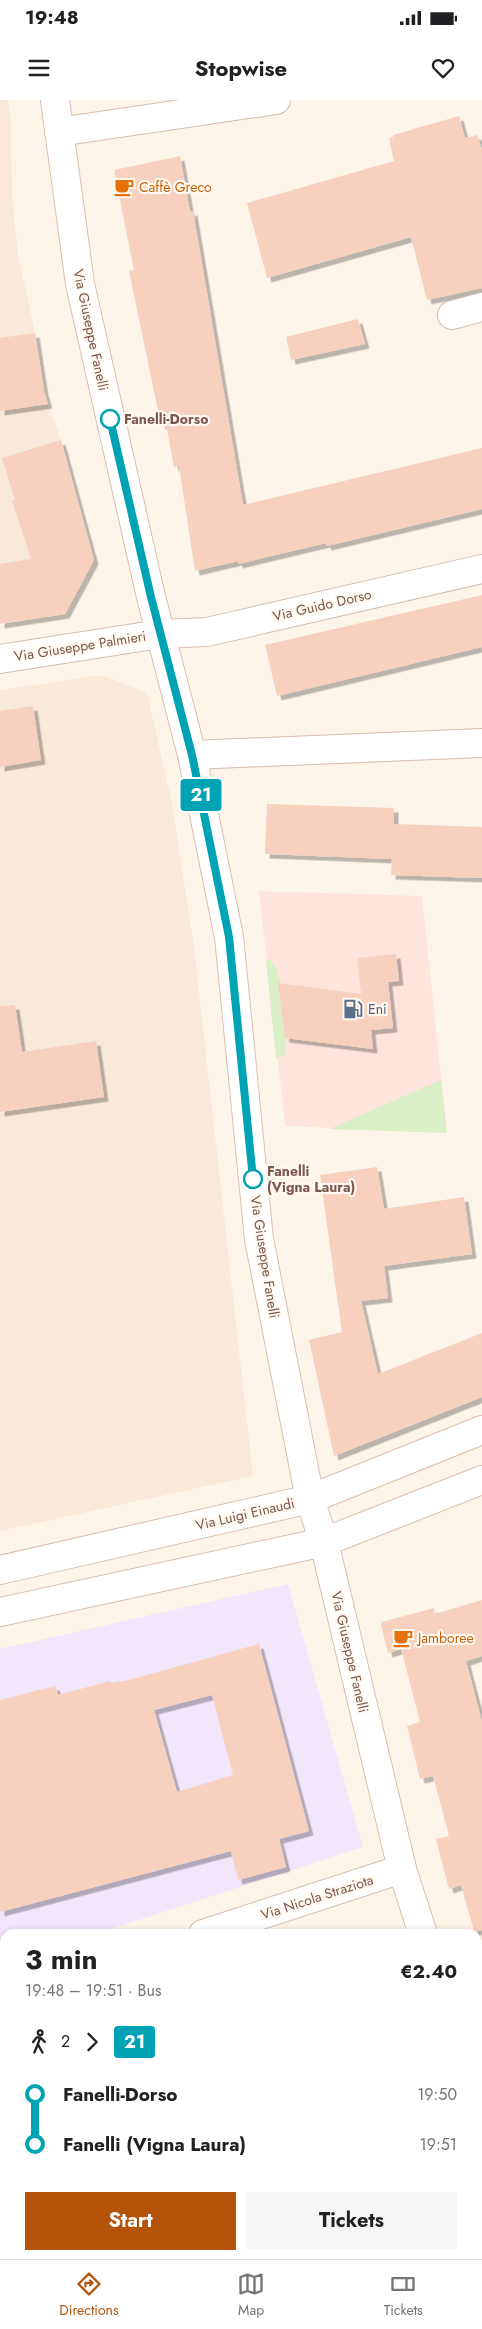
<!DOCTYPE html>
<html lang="en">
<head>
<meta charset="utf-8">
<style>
  body { margin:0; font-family:Jost,sans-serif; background:#f6f6f6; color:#202124; height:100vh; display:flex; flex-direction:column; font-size:19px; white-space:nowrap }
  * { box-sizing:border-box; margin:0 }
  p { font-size:16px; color:#757577 }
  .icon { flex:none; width:28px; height:28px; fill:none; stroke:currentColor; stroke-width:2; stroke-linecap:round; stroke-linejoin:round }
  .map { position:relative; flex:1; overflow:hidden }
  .side { position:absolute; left:0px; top:1829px; width:482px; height:331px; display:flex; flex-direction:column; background:#fff; border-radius:15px 15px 0 0; box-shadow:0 2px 8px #0003 }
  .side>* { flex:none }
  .badge { padding:0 10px; border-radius:4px; font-size:18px; line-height:32px }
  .map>.badge { position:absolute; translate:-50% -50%; box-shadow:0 0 0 2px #fff }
  .legs { display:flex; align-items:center; gap:8px; height:55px; padding:0 25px; font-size:16px }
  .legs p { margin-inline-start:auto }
  .summary { display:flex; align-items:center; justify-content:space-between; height:85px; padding:0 25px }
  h1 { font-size:28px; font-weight:700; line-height:38px }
  .action { display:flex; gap:10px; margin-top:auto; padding:10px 25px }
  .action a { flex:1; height:58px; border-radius:0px; background:#b45309; color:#fff; font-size:20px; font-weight:700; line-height:58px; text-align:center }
  .action a+a { background:#f6f6f6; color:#202124 }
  ul { padding:0 25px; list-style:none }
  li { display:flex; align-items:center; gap:18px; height:50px; font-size:19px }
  li i { display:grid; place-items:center; width:8px; height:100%; margin:0 6px; background:currentColor }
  li i::after { content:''; width:12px; height:12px; margin:-6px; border:4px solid; border-radius:50%; background:#fff }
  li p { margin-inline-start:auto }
  li:first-child i { background:linear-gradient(#0000 50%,currentColor 0) }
  li:last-child i { background:linear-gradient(currentColor 50%,#0000 0) }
  .status { display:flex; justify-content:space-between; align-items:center; height:35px; padding:0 25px; background:#fff; direction:ltr }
  .status svg { height:14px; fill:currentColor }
  header { display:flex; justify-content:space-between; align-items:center; height:65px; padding:0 25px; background:#fff; font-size:22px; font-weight:700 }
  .tabs { display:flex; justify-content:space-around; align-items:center; height:70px; border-top:1px solid #e0e0e0; background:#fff; font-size:14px; color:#757577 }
  .tabs a { display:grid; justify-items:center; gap:2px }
  .tabs .active { color:#b45309 }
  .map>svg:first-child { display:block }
  .residential { fill:#f9e9da }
  .commercial { fill:#ffe4dd }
  .education { fill:#f2e6fb }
  .green { fill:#daefc5 }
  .building { fill:#f7d0be; fill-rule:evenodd; filter:url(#shadow) }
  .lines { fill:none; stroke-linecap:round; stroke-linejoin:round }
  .street-casing { stroke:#d5bdb0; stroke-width:30 }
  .secondary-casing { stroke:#dbbfaf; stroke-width:30 }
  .street { stroke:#fff; stroke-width:28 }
  .secondary { stroke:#fff; stroke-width:28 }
  .line-1-casing { stroke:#fff; stroke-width:11 }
  .line-1 { stroke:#00a3b4; stroke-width:8 }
  .stop-1-dot { fill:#fff; stroke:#00a3b4; stroke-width:2.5 }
  .labels { text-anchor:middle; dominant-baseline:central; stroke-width:4.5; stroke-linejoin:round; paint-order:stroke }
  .food-label { font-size:14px; fill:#c56008; stroke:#fff9f2; text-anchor:start }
  .street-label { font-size:14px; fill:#7d5749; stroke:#fff9f2 }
  .stop-label { font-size:14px; font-weight:bold; fill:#7d5749; stroke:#fff9f2; text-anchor:start }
  .service-label { font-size:14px; fill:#4e5e75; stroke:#fff9f2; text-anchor:start }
</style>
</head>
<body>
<div class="status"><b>19:48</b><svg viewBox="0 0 49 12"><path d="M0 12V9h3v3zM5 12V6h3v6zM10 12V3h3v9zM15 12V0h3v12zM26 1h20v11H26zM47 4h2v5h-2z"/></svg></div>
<header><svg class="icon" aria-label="menu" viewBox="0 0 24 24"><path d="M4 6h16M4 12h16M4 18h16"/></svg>Stopwise<svg class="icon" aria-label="heart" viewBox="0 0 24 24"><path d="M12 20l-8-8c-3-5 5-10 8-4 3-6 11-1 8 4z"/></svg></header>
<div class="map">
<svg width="482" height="2159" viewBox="0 0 482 2159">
  <defs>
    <filter id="shadow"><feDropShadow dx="4.5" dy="4.5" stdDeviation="0" flood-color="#0004"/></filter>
  </defs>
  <rect width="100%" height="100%" fill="#fef5ea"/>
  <!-- residential -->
  <path class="residential" d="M0,0H8L11,22L12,98L18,155L35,233L44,291L61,341L94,460L65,514L0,523Z
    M102,575L147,593L172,704L194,847L253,1376L0,1431V590Z"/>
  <!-- commercial -->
  <path class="commercial" d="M259,791L422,796L447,1033L285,1026Z"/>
  <!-- education -->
  <path class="education" d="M288,1484L363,1747L96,1834H5V1863L0,1865V1549Z"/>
  <!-- green -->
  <path class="green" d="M270,860C273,863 275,866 277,870C281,882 289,944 284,955L276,958L266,861Z
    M441,980L447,1033L329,1029Z"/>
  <!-- building -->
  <path class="building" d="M459,16L465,38L477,35L482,50V188L427,200L411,137L267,178L247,103L394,61L389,38L393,37V35Z
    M180,56L190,112L193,111L243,405L482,348V409L327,446L326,443L238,464V461L195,471L179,366L174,367L166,324L161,325L129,171L134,170L114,70Z
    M358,219L365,244L291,260L286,237Z
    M35,233L44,291L48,304L0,311V238Z
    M61,340L94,460L65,514L0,524V464L31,459L12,401L15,400L2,358Z
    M482,495V547L277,596L265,545Z
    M33,606L41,660L0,667V611Z
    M267,704L394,708V724L482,727V778L391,775L392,759L265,754Z
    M396,854L399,881L388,882L393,928L371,930L373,949L285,938L278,883L361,894L357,858Z
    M15,905L22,952L96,941L104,997L0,1012V906Z
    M377,1067L384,1109L464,1097L472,1154L384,1166L388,1198L361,1201L378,1274L482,1233V1297L334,1356L309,1240L342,1232L320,1075Z
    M482,1500V1556L466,1561L482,1622V1830L474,1831L461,1785L449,1789L436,1739L449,1736L433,1676L420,1679L407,1626L420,1622L401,1549L388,1553L381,1525L382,1522L434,1508L435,1514Z
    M259,1544L309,1731L279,1739L286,1767L238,1780L231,1751L0,1812V1600L55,1586L58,1595L110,1581L111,1583L129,1580ZM212,1595L233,1675L177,1692L154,1610Z"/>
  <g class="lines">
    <defs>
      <path id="street" d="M59,32L276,0
        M452,215L482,207
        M0,559L160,534L207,532L482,469
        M192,655L482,643
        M203,1834L402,1769
        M0,1900L5,1898"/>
      <path id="secondary" d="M55,0L80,184L151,497L192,655L229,837L259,1139L310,1399L324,1442L402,1769L423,1834
        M0,1470L310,1399L482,1330
        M0,1512L324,1442L482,1380
        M478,2016L482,2032"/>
    </defs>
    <!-- street casing -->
    <use href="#street" class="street-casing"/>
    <!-- secondary casing -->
    <use href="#secondary" class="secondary-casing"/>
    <!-- street -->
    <use href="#street" class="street"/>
    <!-- secondary -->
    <use href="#secondary" class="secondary"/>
  </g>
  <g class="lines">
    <defs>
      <path id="line-1" d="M110,319L151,497L192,655L229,837L253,1079"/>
    </defs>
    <!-- line-1 casing -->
    <use href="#line-1" class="line-1-casing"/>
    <!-- line-1 -->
    <use href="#line-1" class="line-1"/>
  </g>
  <!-- icons -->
  <defs>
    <symbol id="cafe-bare" viewBox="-9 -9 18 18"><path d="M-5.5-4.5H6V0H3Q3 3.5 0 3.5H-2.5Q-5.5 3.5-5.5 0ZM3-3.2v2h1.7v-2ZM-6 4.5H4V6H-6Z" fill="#e8710a" stroke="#fff9f2" stroke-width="2.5" paint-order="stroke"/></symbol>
    <symbol id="fuel-bare" viewBox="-9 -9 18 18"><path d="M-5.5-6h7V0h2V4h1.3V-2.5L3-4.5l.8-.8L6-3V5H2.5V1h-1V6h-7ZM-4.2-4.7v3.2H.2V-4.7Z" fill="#5c6f8a" stroke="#fff9f2" stroke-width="2.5" paint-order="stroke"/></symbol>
  </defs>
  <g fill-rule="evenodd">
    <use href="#cafe-bare" x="110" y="73" width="28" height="28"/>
    <use href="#fuel-bare" x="339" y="895" width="28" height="28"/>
    <use href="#cafe-bare" x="389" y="1524" width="28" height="28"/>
  </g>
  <!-- markers -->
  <g class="stop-1-dot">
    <circle cx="110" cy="319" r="9"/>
    <circle cx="253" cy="1079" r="9"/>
  </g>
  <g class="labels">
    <!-- food labels -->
    <g class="food-label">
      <text x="139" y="87">Caffè Greco</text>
      <text x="418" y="1538">Jamboree</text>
    </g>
    <!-- street labels -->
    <g class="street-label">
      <text transform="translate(91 230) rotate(78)">Via Giuseppe Fanelli</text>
      <text transform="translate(322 505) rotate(-13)">Via Guido Dorso</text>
      <text transform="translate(80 546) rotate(-9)">Via Giuseppe Palmieri</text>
      <text transform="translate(265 1157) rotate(81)">Via Giuseppe Fanelli</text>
      <text transform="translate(245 1414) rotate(-13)">Via Luigi Einaudi</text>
      <text transform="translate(350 1552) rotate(77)">Via Giuseppe Fanelli</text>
      <text transform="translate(317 1797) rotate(-18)">Via Nicola Straziota</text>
    </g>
    <!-- stop labels -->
    <g class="stop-label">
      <text x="124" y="319">Fanelli-Dorso</text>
      <text x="267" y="1071">Fanelli<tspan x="267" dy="16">(Vigna Laura)</tspan></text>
    </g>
    <!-- service labels -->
    <g class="service-label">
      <text x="368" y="909">Eni</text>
    </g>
  </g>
</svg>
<b class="badge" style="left:201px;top:695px;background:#00a3b4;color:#fff">21</b>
<section class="side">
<div class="summary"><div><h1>3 min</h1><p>19:48 – 19:51 · Bus</p></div><b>€2.40</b></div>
<div class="legs"><svg class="icon" aria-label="walk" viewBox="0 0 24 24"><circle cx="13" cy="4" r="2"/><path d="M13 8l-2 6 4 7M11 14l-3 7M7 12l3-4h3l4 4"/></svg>2<svg class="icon" aria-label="forward" viewBox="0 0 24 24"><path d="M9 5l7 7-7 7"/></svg><b class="badge" style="background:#00a3b4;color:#fff">21</b></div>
<ul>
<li><i style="color:#00a3b4"></i><b>Fanelli-Dorso</b><p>19:50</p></li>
<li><i style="color:#00a3b4"></i><b>Fanelli (Vigna Laura)</b><p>19:51</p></li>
</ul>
<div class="action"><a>Start</a><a>Tickets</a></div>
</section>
</div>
<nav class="tabs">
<a class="active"><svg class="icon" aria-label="directions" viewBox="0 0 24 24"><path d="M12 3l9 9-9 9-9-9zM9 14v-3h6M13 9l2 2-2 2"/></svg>Directions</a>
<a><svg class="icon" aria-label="map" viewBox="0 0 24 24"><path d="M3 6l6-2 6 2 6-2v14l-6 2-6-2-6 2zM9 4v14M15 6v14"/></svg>Map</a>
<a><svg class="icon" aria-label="tickets" viewBox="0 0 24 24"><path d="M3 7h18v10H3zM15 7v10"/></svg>Tickets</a>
</nav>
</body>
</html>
